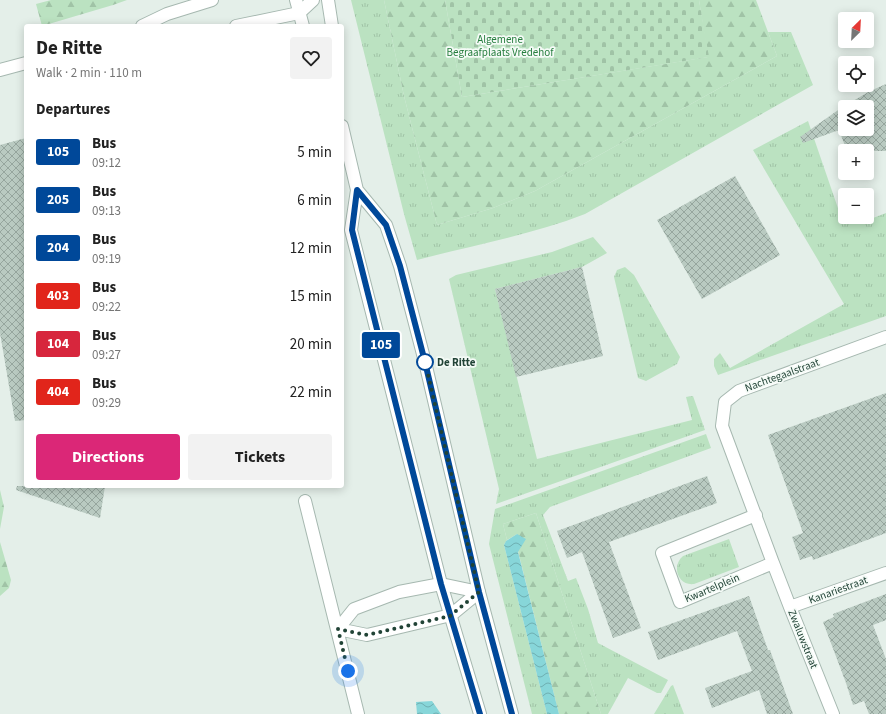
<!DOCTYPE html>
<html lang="en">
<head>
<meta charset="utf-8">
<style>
  body { margin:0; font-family:"Source Sans 3",sans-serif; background:#f2f2f2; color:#222; height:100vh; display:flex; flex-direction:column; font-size:15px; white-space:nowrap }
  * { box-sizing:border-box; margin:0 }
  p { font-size:13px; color:#767676 }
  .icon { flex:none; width:22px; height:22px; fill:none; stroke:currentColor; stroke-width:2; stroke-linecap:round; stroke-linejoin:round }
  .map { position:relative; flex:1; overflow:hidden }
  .details { position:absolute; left:24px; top:24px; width:320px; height:464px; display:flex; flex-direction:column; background:#fff; border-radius:4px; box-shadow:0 2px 10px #0003 }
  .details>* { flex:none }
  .badge { padding:0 8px; border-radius:3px; font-size:14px; line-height:26px }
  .needle { width:26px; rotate:24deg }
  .controls { position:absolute; left:838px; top:12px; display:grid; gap:8px }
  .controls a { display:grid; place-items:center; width:36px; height:36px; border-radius:4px; background:#fff; box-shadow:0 2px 10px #0003; font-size:20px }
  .you { position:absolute; width:20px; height:20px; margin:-10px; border:3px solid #fff; border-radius:50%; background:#1a73e8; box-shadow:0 0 0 6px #1a73e833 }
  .map>.badge { position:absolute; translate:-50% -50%; box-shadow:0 0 0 2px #fff }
  h2 { padding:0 12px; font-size:15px; line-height:36px }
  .round { display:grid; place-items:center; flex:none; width:42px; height:42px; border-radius:4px; background:#f2f2f2 }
  .headline { display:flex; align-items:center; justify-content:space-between; height:68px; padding:0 12px }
  h1 { font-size:19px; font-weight:700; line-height:30px }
  .button { display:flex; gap:8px; margin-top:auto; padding:8px 12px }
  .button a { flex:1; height:46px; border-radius:4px; background:#db2777; color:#fff; font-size:16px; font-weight:700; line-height:46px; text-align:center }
  .button a+a { background:#f2f2f2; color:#222 }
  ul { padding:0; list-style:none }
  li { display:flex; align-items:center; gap:12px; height:48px; padding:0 12px }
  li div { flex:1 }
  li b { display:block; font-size:15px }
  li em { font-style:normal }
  li .badge { min-width:44px; font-weight:700; text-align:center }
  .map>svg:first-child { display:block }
  .grass { fill:url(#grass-tufts) }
  .forest { fill:url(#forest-firs) }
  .cemetery { fill:url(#cemetery-stones) }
  .water { fill:url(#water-waves) }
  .building { fill:url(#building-cross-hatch); fill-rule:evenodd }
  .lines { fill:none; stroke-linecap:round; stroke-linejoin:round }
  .minor-casing { stroke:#a6b8b0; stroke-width:14 }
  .tertiary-casing { stroke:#a6b8b0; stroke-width:14 }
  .minor { stroke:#fff; stroke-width:12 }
  .tertiary { stroke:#fff; stroke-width:12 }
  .line-casing { stroke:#fff; stroke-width:9 }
  .line { stroke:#004899; stroke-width:6 }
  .walk { stroke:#214336; stroke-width:4; stroke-dasharray:0 7.2 }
  .stop-dot { fill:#fff; stroke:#004899; stroke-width:2 }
  .labels { text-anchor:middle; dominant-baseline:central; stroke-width:3.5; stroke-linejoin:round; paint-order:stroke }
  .park-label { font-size:11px; fill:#267e3e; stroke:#f5fbf7 }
  .stop-label { font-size:11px; font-weight:bold; fill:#214336; stroke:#f5fbf7; text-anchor:start }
  .street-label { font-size:11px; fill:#214336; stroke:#f5fbf7 }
</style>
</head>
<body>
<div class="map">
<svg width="886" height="714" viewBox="0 0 886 714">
  <defs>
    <pattern id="grass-tufts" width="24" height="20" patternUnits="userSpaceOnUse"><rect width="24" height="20" fill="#bbe2c1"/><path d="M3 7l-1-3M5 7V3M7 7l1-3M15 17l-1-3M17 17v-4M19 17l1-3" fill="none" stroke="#a0c3a6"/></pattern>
    <pattern id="forest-firs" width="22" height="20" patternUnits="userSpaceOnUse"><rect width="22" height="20" fill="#bbe2c1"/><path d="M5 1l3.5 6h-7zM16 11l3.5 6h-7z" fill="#a0c3a6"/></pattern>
    <pattern id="cemetery-stones" width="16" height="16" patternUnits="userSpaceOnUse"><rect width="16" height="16" fill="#bbe2c1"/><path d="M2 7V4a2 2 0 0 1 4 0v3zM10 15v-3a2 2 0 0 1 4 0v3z" fill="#a0c3a6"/></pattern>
    <pattern id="water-waves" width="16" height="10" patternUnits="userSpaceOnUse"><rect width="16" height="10" fill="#87d6d9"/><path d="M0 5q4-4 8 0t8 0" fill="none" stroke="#6eafb1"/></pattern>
    <pattern id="building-cross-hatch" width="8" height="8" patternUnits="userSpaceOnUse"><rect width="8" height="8" fill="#b9cac1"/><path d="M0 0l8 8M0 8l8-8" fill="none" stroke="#96a69e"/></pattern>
  </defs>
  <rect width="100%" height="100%" fill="#e4efe9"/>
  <!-- grass -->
  <path class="grass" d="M351,0H384L404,96L437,225L493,208L535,191L777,56L768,32H791L813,85L585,214C531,235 473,245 417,260L404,214Z
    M808,121L841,217L845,216V217H867L868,208L873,218L886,213V316L718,375L714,366V359L720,353L730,368L844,304L753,150Z
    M593,237L607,253L582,267L495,289L537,459L692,420L686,397L693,396L705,430L496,504L499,489L449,279L456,275L552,252Z
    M625,267L634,275L680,357L677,364L646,381L638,378L614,277L617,270Z
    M706,434L711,448L550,507L543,515L568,581L576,578L588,609L598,643L668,680L661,693H657L628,678L608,714H601L536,513L503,524L507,540L505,543L504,545L547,714H532L489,544L495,509Z
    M729,539L739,567L694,584C678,586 671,566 683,556Z
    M673,685L684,714H654L671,686Z"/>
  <!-- forest -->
  <path class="forest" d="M51,0H127L113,5L42,26L36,4Z
    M384,0H445L462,97L708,57L699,0H756L777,56L535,191L493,208L437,225L404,96Z
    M0,490L4,507L0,529Z
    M536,513L601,714H559L518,551L517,534L507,540L503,524Z
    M0,542L11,580L9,588L0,596Z"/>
  <!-- cemetery -->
  <path class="cemetery" d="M445,0H699L709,57L462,97Z"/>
  <!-- water -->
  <path class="water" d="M517,534L526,539L518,552L559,714H547L504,545L506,541Z
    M432,701L441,714H417L416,702Z"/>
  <!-- building -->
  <path class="building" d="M886,84V151H847L839,130L803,143L800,137L841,108L870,91ZM845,107H867V129H845Z
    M26,138V420L15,421L0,333V145Z
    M735,176L780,255L702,299L657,220Z
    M582,267L603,356L516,377L495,289Z
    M886,393V533L813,560L812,556L800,560L792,537L803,533L768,435Z
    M707,476L717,503L609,542L641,628L613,638L582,552L567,558L557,531Z
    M17,486H105L100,518L16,490Z
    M886,594V620L873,625L886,659V714H869L864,701L853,705L846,683L823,622L834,617L833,614Z
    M749,596L768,650H770L793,714H767L759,690L712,708L705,688L752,671L737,631L658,660L648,632Z"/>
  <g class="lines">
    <defs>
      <path id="minor" d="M142,26L167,14L212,0
        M236,26L299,13L313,0
        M0,70L26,63
        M305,501L358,714
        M756,515L662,553L680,602L773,563L722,426L725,402L739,391L886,337
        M773,563L790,607L833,714
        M441,584L479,592L451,615L367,635L338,629L354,609L399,592Z
        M790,607L886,573"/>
      <path id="tertiary" d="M296,0L303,26
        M328,0L332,26
        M342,126L357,190L351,230L441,584L480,714
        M357,190L386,225L400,266L425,362L479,592L512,714"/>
    </defs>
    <!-- minor casing -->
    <use href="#minor" class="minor-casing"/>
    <!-- tertiary casing -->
    <use href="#tertiary" class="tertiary-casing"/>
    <!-- minor -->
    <use href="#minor" class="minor"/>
    <!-- tertiary -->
    <use href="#tertiary" class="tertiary"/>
  </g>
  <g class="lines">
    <defs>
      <path id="line" d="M480,714L441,584L352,230L357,190L386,225L400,266L425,362L479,592L512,714"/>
    </defs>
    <!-- line casing -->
    <use href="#line" class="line-casing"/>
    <!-- line -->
    <use href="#line" class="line"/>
    <!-- walk -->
    <path class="walk" d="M348,671L338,629L367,635L450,616L479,592L425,362"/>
  </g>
  <!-- markers -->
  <circle class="stop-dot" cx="425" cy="362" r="8"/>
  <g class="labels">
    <!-- park labels -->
    <g class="park-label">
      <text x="500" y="39">Algemene<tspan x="500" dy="13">Begraafplaats Vredehof</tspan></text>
    </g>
    <!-- stop labels -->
    <g class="stop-label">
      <text x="437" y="362">De Ritte</text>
    </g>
    <!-- street labels -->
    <g class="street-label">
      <text transform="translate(782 375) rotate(-20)">Nachtegaalstraat</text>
      <text transform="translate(712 588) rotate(-23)">Kwartelplein</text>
      <text transform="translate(838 590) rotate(-20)">Kanariestraat</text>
      <text transform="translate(803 639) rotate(68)">Zwaluwstraat</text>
    </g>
  </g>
</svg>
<div class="controls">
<a><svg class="needle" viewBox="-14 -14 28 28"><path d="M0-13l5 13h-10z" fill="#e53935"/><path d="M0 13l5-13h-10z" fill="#767676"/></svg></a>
<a><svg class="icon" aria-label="locate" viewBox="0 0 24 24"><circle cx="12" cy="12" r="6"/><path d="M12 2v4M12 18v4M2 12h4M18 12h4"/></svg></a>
<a><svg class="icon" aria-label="layers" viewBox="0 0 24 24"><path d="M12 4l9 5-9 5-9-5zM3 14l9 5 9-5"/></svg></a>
<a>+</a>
<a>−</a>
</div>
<div class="you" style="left:348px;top:671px"></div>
<b class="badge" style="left:381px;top:345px;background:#004899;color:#fff">105</b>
<section class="details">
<div class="headline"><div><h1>De Ritte</h1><p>Walk · 2 min · 110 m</p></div><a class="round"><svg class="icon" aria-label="heart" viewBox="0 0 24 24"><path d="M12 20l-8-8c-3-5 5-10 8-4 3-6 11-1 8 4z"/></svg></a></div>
<h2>Departures</h2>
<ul>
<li><span class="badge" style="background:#004899;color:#fff">105</span><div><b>Bus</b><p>09:12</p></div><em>5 min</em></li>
<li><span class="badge" style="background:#004899;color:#fff">205</span><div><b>Bus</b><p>09:13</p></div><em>6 min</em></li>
<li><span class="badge" style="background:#004899;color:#fff">204</span><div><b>Bus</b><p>09:19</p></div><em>12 min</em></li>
<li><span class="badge" style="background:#e1251b;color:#fff">403</span><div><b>Bus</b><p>09:22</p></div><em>15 min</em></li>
<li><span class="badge" style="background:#d7263d;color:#fff">104</span><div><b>Bus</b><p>09:27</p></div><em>20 min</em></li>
<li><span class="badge" style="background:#e1251b;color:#fff">404</span><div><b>Bus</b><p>09:29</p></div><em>22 min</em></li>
</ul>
<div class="button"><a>Directions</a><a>Tickets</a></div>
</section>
</div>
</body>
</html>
